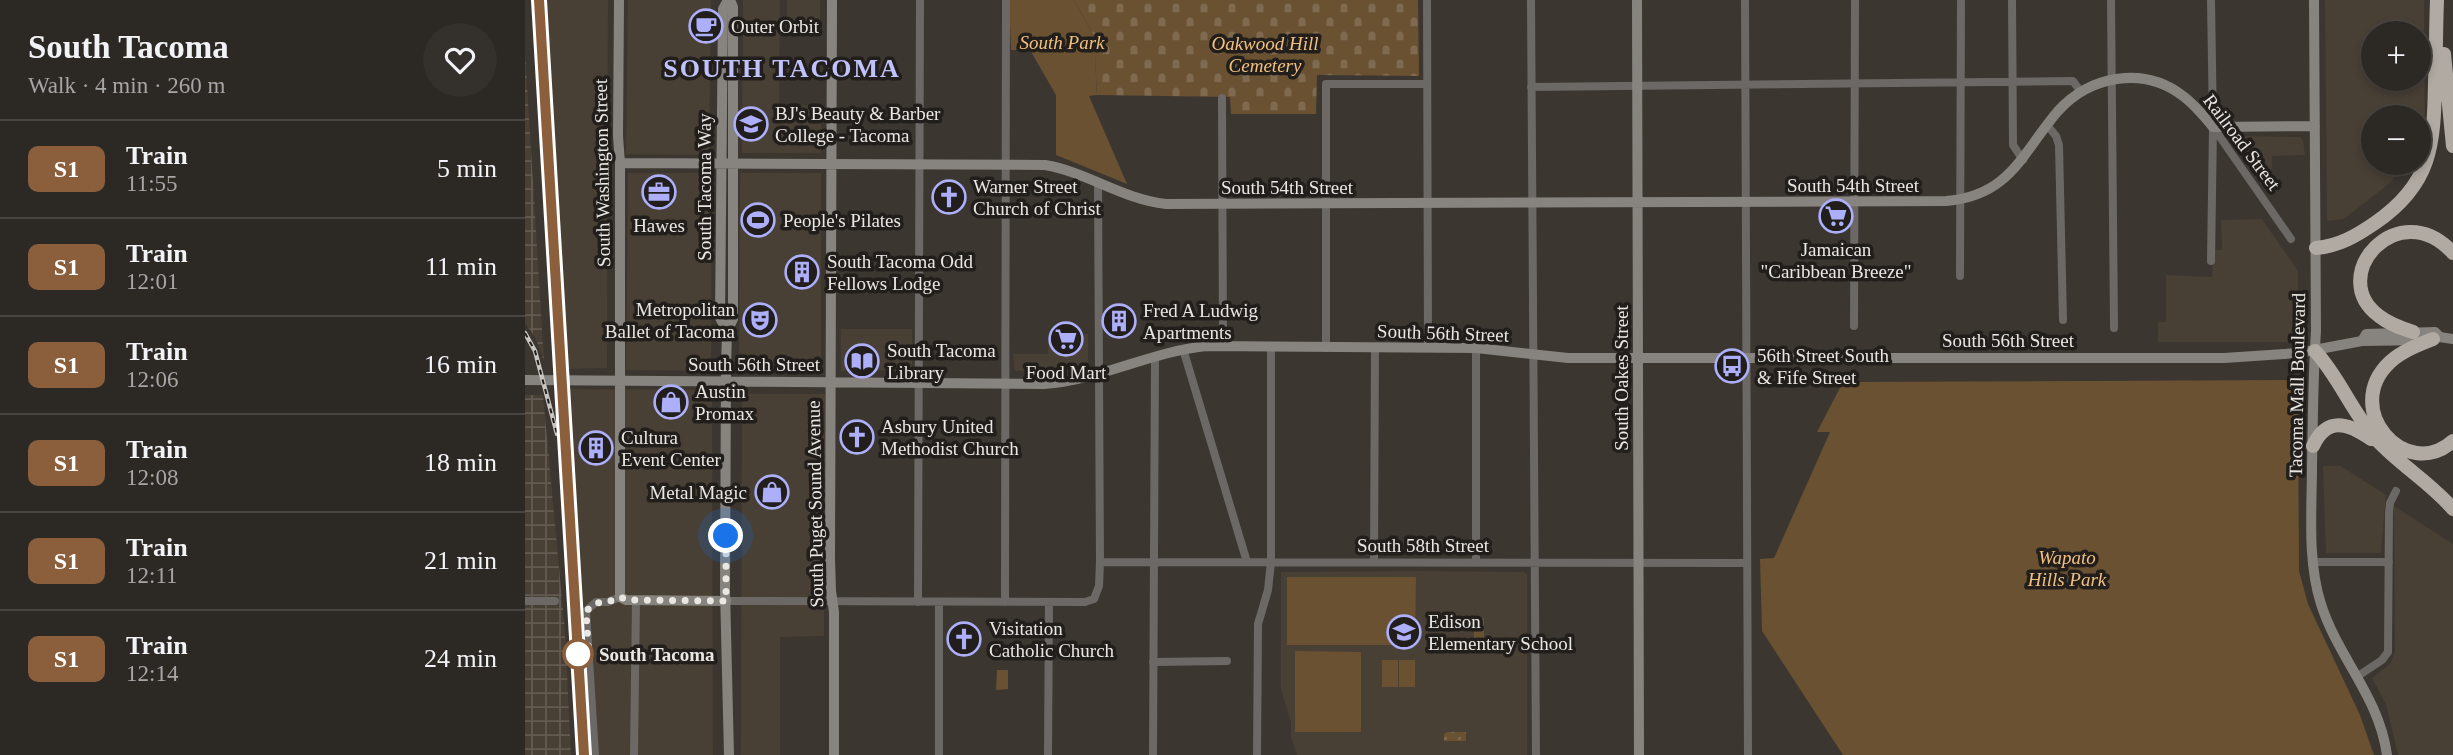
<!DOCTYPE html>
<html lang="en">
<head>
<meta charset="utf-8">
<style>
  body { margin:0; font-family:"Times New Roman",serif; background:#34302c; color:#f1f3f6; height:100vh; display:flex; flex-direction:column; font-size:26px; white-space:nowrap }
  * { box-sizing:border-box; margin:0 }
  p { font-size:23px; color:#a6a6a6 }
  .icon { flex:none; width:38px; height:38px; fill:none; stroke:currentColor; stroke-width:2; stroke-linecap:round; stroke-linejoin:round }
  .map { position:relative; flex:1; overflow:hidden }
  .panel { display:flex; flex-direction:column; background:#2c2824; width:525px }
  .panel>* { flex:none }
  .badge { padding:0 14px; border-radius:10px; font-size:24px; line-height:46px }
  .tools { position:absolute; left:1836px; top:21px; display:grid; gap:14px }
  .tools a { display:grid; place-items:center; width:70px; height:70px; border-radius:50%; background:#2c2824; box-shadow:0 4px 10px #0003,0 0 0 2px #484441; font-size:35px }
  .you { position:absolute; width:35px; height:35px; margin:-18px; border:5px solid #fff; border-radius:50%; background:#1a73e8; box-shadow:0 0 0 10px #1a73e833 }
  .map>.badge { position:absolute; translate:-50% -50%; box-shadow:0 0 0 4px #fff }
  .round { display:grid; place-items:center; flex:none; width:74px; height:74px; border-radius:37px; background:#34302c }
  .head { display:flex; align-items:center; justify-content:space-between; height:119px; padding:0 28px }
  h1 { font-size:33px; font-weight:700; line-height:52px }
  ul { padding:0; list-style:none }
  li { display:flex; align-items:center; gap:21px; height:98px; padding:0 28px; border-top:2px solid #484441 }
  li div { flex:1 }
  li b { display:block; font-size:26px }
  li em { font-style:normal }
  li .badge { min-width:77px; font-weight:700; text-align:center }
  main { display:flex; flex:1; min-height:0 }
  .map>svg:first-child { display:block }
  .built { fill:#483f35; fill-rule:evenodd }
  .industrial { fill:url(#industrial-grid) }
  .cemetery { fill:url(#cemetery-stones) }
  .park { fill:#695132 }
  .garden { fill:url(#garden-dots) }
  .lines { fill:none; stroke-linecap:round; stroke-linejoin:round }
  .street { stroke:#6b6865; stroke-width:8 }
  .secondary { stroke:#87837e; stroke-width:10 }
  .highway { stroke:#b0aaa2; stroke-width:14 }
  .rail-casing { stroke:#c9c6c1; stroke-width:4.5 }
  .rail { stroke:#211e1c; stroke-width:2; stroke-dasharray:5; stroke-linecap:butt }
  .line-casing { stroke:#fff; stroke-width:16 }
  .line { stroke:#8b5e3c; stroke-width:10 }
  .walk { stroke:#eae7e3; stroke-width:7; stroke-dasharray:0 12.6 }
  .stop-dot { fill:#fff; stroke:#8b5e3c; stroke-width:3.5 }
  .labels { text-anchor:middle; dominant-baseline:central; stroke-width:7; stroke-linejoin:round; paint-order:stroke }
  .poi-label { font-size:19px; fill:#eae7e3; stroke:#211e1c; text-anchor:start }
  .park-label { font-size:19px; font-style:italic; fill:#f2c07e; stroke:#211e1c }
  .street-label { font-size:19px; fill:#eae7e3; stroke:#211e1c }
  .stop-label { font-size:19px; font-weight:bold; fill:#eae7e3; stroke:#211e1c; text-anchor:start }
  .district-label { font-size:26px; font-weight:bold; letter-spacing:2px; fill:#c0c2fc; stroke:#211e1c }
</style>
</head>
<body>
<main>
<section class="panel">
<div class="head"><div><h1>South Tacoma</h1><p>Walk · 4 min · 260 m</p></div><a class="round"><svg class="icon" aria-label="heart" viewBox="0 0 24 24"><path d="M12 20l-8-8c-3-5 5-10 8-4 3-6 11-1 8 4z"/></svg></a></div>
<ul>
<li><span class="badge" style="background:#8b5e3c;color:#fff">S1</span><div><b>Train</b><p>11:55</p></div><em>5 min</em></li>
<li><span class="badge" style="background:#8b5e3c;color:#fff">S1</span><div><b>Train</b><p>12:01</p></div><em>11 min</em></li>
<li><span class="badge" style="background:#8b5e3c;color:#fff">S1</span><div><b>Train</b><p>12:06</p></div><em>16 min</em></li>
<li><span class="badge" style="background:#8b5e3c;color:#fff">S1</span><div><b>Train</b><p>12:08</p></div><em>18 min</em></li>
<li><span class="badge" style="background:#8b5e3c;color:#fff">S1</span><div><b>Train</b><p>12:11</p></div><em>21 min</em></li>
<li><span class="badge" style="background:#8b5e3c;color:#fff">S1</span><div><b>Train</b><p>12:14</p></div><em>24 min</em></li>
</ul>
</section>
<div class="map">
<svg width="1928" height="755" viewBox="0 0 1928 755">
  <defs>
    <pattern id="industrial-grid" width="8" height="8" patternUnits="userSpaceOnUse" patternTransform="scale(1.75)"><rect width="8" height="8" fill="#483f35"/><path d="M0 4h8M4 0v8" fill="none" stroke="#635b52"/></pattern>
    <pattern id="cemetery-stones" width="16" height="16" patternUnits="userSpaceOnUse" patternTransform="scale(1.75)"><rect width="16" height="16" fill="#695132"/><path d="M2 7V4a2 2 0 0 1 4 0v3zM10 15v-3a2 2 0 0 1 4 0v3z" fill="#7f6a50"/></pattern>
    <pattern id="garden-dots" width="8" height="8" patternUnits="userSpaceOnUse" patternTransform="scale(1.75)"><rect width="8" height="8" fill="#695132"/><path d="M2 2h.1M6 6h.1" fill="none" stroke="#7f6a50" stroke-width="1.8" stroke-linecap="round"/></pattern>
  </defs>
  <rect width="100%" height="100%" fill="#3b3630"/>
  <!-- built -->
  <path class="built" d="M20,0H83L82,368L42,369Z
    M103,0H186L184,155L101,154Z
    M218,0H255L254,105L296,106V153H217Z
    M262,0H295V34H262Z
    M1800,0H1899L1900,119L1897,137L1894,142V117H1848V163H1879L1866,182L1819,219L1802,221ZM1848,33H1894V79H1848Z
    M1715,136L1775,137L1778,140L1780,155L1747,156L1746,186L1716,143Z
    M103,173H187L186,371L101,370Z
    M215,173H296V371H214Z
    M1737,219L1773,271L1774,335L1768,342H1633V322H1641V275L1687,277L1689,250H1697L1696,220Z
    M316,329H387V370L316,371Z
    M524,334H563V362L561,364L519,370L491,371L489,368L488,354H523Z
    M44,389L187,390L188,755H66Z
    M217,394H300L299,636L255,637V755H216Z
    M1798,466H1816L1861,495L1856,553H1801Z
    M1869,506L1928,544V755H1873L1861,704L1847,678L1865,664L1870,651Z
    M897,571L998,572L1002,574V755H772L766,737V723L756,689V572Z"/>
  <!-- industrial -->
  <path class="industrial" d="M0,52L19,362L11,339L0,323Z
    M0,395H18L40,632L46,755H0Z"/>
  <!-- cemetery -->
  <path class="cemetery" d="M549,0H893L894,76L792,75L791,114H706L705,97L572,95L569,36Z"/>
  <!-- park -->
  <path class="park" d="M484,0H549L569,36L572,95L564,96L602,184L531,155V95L505,50H486Z
    M1768,380L1773,389L1774,571L1783,604L1835,715L1849,755H1318L1237,631L1235,559L1249,558L1305,432H1292L1318,382Z
    M762,577H891L890,645H762Z
    M949,618H959V639H949Z
    M926,640H941V652H923V643Z
    M770,651L836,652V732H770Z
    M857,660H873V687H857Z
    M874,660H890V687H874Z
    M472,670H483V689L471,690Z"/>
  <!-- garden -->
  <path class="garden" d="M922,732H941V741H919V734Z"/>
  <g class="lines">
    <!-- street -->
    <path class="street" d="M902,0L903,347
      M1006,0L1011,755
      M1220,0L1223,755
      M1487,0L1488,145L1498,160
      M1586,0L1589,328
      M1006,87L1548,81L1556,92
      M697,98L698,346
      M1522,125L1531,136L1534,145L1538,320
      M1688,127L1766,239
      M1686,261L1688,127L1686,0
      M1435,276L1436,0
      M1329,326L1330,0
      M801,348V84H902
      M658,349L722,562
      M575,562L1222,563
      M849,562L850,348
      M951,562V348
      M1788,562H1864
      M0,601H30
      M201,601L560,602L569,599L574,586L575,562L573,184
      M393,602L395,0
      M480,602L481,0
      M628,662L702,661
      M1833,676L1857,660L1863,652L1864,513L1865,503L1871,491
      M70,755L61,611L71,602H83L95,597
      M109,755L111,600
      M414,755V602
      M523,755L524,602
      M628,755L630,356
      M732,755L733,624L743,590L746,562V348"/>
    <!-- secondary -->
    <path class="secondary" d="M94,0L93,136L95,163V597L101,600L201,601
      M307,0L305,558L306,591L309,612V755
      M1112,0L1114,755
      M1789,0L1791,331C1788,376 1788,420 1787,465C1787,510 1782,560 1796,604C1813,658 1854,696 1862,755
      M95,163L520,165C562,172 597,199 641,204L1421,201C1485,196 1497,153 1533,111C1566,75 1619,66 1658,96C1670,105 1679,116 1688,127L1790,126
      M202,331L195,318L198,9L203,0
      M1837,341L1841,334L1910,332L1915,337
      M0,380L519,384C575,380 625,352 681,346L951,348L1043,358H1699L1773,353L1837,341L1901,340L1915,337L1928,339
      M204,755L200,590L201,368L202,331L208,319V7L205,0"/>
    <!-- highway -->
    <path class="highway" d="M1919,54L1928,146
      M1791,248C1814,246 1831,236 1850,223C1907,184 1909,145 1910,81C1911,54 1911,27 1912,0
      M1888,332C1876,328 1864,324 1854,316C1800,276 1874,193 1928,253
      M1908,339C1893,345 1877,351 1865,362C1815,409 1881,483 1928,441
      M1790,351C1815,378 1827,413 1852,440C1875,465 1906,483 1928,509
      M1788,446C1802,416 1823,423 1846,439"/>
    <defs>
      <path id="rail" d="M14,0L59,755
        M0,333L10,351L32,434"/>
    </defs>
    <!-- rail casing -->
    <use href="#rail" class="rail-casing"/>
    <!-- rail -->
    <use href="#rail" class="rail"/>
  </g>
  <g class="lines">
    <defs>
      <path id="line" d="M14,0L59,755"/>
    </defs>
    <!-- line casing -->
    <use href="#line" class="line-casing"/>
    <!-- line -->
    <use href="#line" class="line"/>
    <!-- walk -->
    <path class="walk" d="M53,654L64,659L61,611L71,603L83,602L95,597L102,600L201,601V536"/>
  </g>
  <!-- icons -->
  <defs>
    <symbol id="cafe-ring" viewBox="-11 -11 22 22"><circle r="9.5" fill="#211e1c" stroke="#adaffb" stroke-width="1.5"/><path d="M-5.5-4.5H6V0H3Q3 3.5 0 3.5H-2.5Q-5.5 3.5-5.5 0ZM3-3.2v2h1.7v-2ZM-6 4.5H4V6H-6Z" fill="#adaffb"/></symbol>
    <symbol id="university-ring" viewBox="-11 -11 22 22"><circle r="9.5" fill="#211e1c" stroke="#adaffb" stroke-width="1.5"/><path d="M0-5L7-2L0 1L-7-2ZM-4 1L0 2.5L4 1V4Q0 6-4 4Z" fill="#adaffb"/></symbol>
    <symbol id="office-ring" viewBox="-11 -11 22 22"><circle r="9.5" fill="#211e1c" stroke="#adaffb" stroke-width="1.5"/><path d="M-6-3h4V-5.5h4V-3h4V5H-6ZM-1-4.5V-3h2v-1.5ZM-6 0V1H6V0Z" fill="#adaffb"/></symbol>
    <symbol id="church-ring" viewBox="-11 -11 22 22"><circle r="9.5" fill="#211e1c" stroke="#adaffb" stroke-width="1.5"/><path d="M-1.2-6h2.4v3.5h3.3v2.4h-3.3V6h-2.4V-.1h-3.3v-2.4h3.3Z" fill="#adaffb"/></symbol>
    <symbol id="supermarket-ring" viewBox="-11 -11 22 22"><circle r="9.5" fill="#211e1c" stroke="#adaffb" stroke-width="1.5"/><path d="M-6-5.5h2.5l.6 2H6L4.5 2H-2.5L-4.4-4H-6ZM-1.5 3.2a1.3 1.3 0 1 0 .1 0ZM3 3.2a1.3 1.3 0 1 0 .1 0Z" fill="#adaffb"/></symbol>
    <symbol id="stadium-ring" viewBox="-11 -11 22 22"><circle r="9.5" fill="#211e1c" stroke="#adaffb" stroke-width="1.5"/><path d="M0-5a6.5 5 0 1 0 0 10a6.5 5 0 1 0 0-10ZM-3.5-1.8h7v3.6h-7Z" fill="#adaffb"/></symbol>
    <symbol id="building-ring" viewBox="-11 -11 22 22"><circle r="9.5" fill="#211e1c" stroke="#adaffb" stroke-width="1.5"/><path d="M-4-6H4V6H1V3H-1V6H-4ZM-2.5-4.3h1.7v1.8h-1.7ZM.8-4.3h1.7v1.8H.8ZM-2.5-1h1.7V.8h-1.7ZM.8-1h1.7V.8H.8Z" fill="#adaffb"/></symbol>
    <symbol id="theatre-ring" viewBox="-11 -11 22 22"><circle r="9.5" fill="#211e1c" stroke="#adaffb" stroke-width="1.5"/><path d="M-5-5.5Q0-4 5-5.5V0Q5 5 0 6Q-5 5-5 0ZM-3.3-2.5H-1v1.5H-3.3ZM1-2.5H3.3v1.5H1ZM-2.8 1Q0 5.5 2.8 1Z" fill="#adaffb"/></symbol>
    <symbol id="library-ring" viewBox="-11 -11 22 22"><circle r="9.5" fill="#211e1c" stroke="#adaffb" stroke-width="1.5"/><path d="M-6-4Q-3-5.5-.7-3.5V5Q-3 3-6 4ZM6-4Q3-5.5 .7-3.5V5Q3 3 6 4Z" fill="#adaffb"/></symbol>
    <symbol id="bus-ring" viewBox="-11 -11 22 22"><circle r="9.5" fill="#211e1c" stroke="#adaffb" stroke-width="1.5"/><path d="M-5-6H5V4H4V6H2V4H-2V6H-4V4H-5ZM-3.5-4V0h7V-4ZM-3.5 1.2v1.5H-2V1.2ZM2 1.2v1.5H3.5V1.2Z" fill="#adaffb"/></symbol>
    <symbol id="shop-ring" viewBox="-11 -11 22 22"><circle r="9.5" fill="#211e1c" stroke="#adaffb" stroke-width="1.5"/><path d="M-5-2.5h2.3a2.7 3.5 0 0 1 5.4 0H5L5.5 6h-11ZM-1.5-2.5h3a1.5 2.3 0 0 0-3 0Z" fill="#adaffb"/></symbol>
    <symbol id="school-ring" viewBox="-11 -11 22 22"><circle r="9.5" fill="#211e1c" stroke="#adaffb" stroke-width="1.5"/><path d="M0-5L7-2L0 1L-7-2ZM-4 1L0 2.5L4 1V4Q0 6-4 4Z" fill="#adaffb"/></symbol>
  </defs>
  <g fill-rule="evenodd">
    <use href="#cafe-ring" x="162" y="7" width="38" height="38"/>
    <use href="#university-ring" x="207" y="105" width="38" height="38"/>
    <use href="#office-ring" x="115" y="173" width="38" height="38"/>
    <use href="#church-ring" x="405" y="178" width="38" height="38"/>
    <use href="#supermarket-ring" x="1292" y="197" width="38" height="38"/>
    <use href="#stadium-ring" x="214" y="201" width="38" height="38"/>
    <use href="#building-ring" x="258" y="253" width="38" height="38"/>
    <use href="#theatre-ring" x="216" y="301" width="38" height="38"/>
    <use href="#building-ring" x="575" y="302" width="38" height="38"/>
    <use href="#supermarket-ring" x="522" y="320" width="38" height="38"/>
    <use href="#library-ring" x="318" y="342" width="38" height="38"/>
    <use href="#bus-ring" x="1188" y="347" width="38" height="38"/>
    <use href="#shop-ring" x="127" y="383" width="38" height="38"/>
    <use href="#church-ring" x="313" y="418" width="38" height="38"/>
    <use href="#building-ring" x="52" y="429" width="38" height="38"/>
    <use href="#shop-ring" x="228" y="473" width="38" height="38"/>
    <use href="#school-ring" x="860" y="613" width="38" height="38"/>
    <use href="#church-ring" x="420" y="620" width="38" height="38"/>
  </g>
  <!-- markers -->
  <circle class="stop-dot" cx="53" cy="654" r="14"/>
  <g class="labels">
    <!-- poi labels -->
    <g class="poi-label">
      <text x="206" y="26">Outer Orbit</text>
      <text x="250" y="113">BJ's Beauty &amp; Barber<tspan x="250" dy="22">College - Tacoma</tspan></text>
      <text x="448" y="186">Warner Street<tspan x="448" dy="22">Church of Christ</tspan></text>
      <text x="258" y="220">People's Pilates</text>
      <text x="134" y="225" text-anchor="middle">Hawes</text>
      <text x="1311" y="249" text-anchor="middle">Jamaican<tspan x="1311" dy="22">"Caribbean Breeze"</tspan></text>
      <text x="302" y="261">South Tacoma Odd<tspan x="302" dy="22">Fellows Lodge</tspan></text>
      <text x="210" y="309" text-anchor="end">Metropolitan<tspan x="210" dy="22">Ballet of Tacoma</tspan></text>
      <text x="618" y="310">Fred A Ludwig<tspan x="618" dy="22">Apartments</tspan></text>
      <text x="362" y="350">South Tacoma<tspan x="362" dy="22">Library</tspan></text>
      <text x="1232" y="355">56th Street South<tspan x="1232" dy="22">&amp; Fife Street</tspan></text>
      <text x="541" y="372" text-anchor="middle">Food Mart</text>
      <text x="170" y="391">Austin<tspan x="170" dy="22">Promax</tspan></text>
      <text x="356" y="426">Asbury United<tspan x="356" dy="22">Methodist Church</tspan></text>
      <text x="96" y="437">Cultura<tspan x="96" dy="22">Event Center</tspan></text>
      <text x="222" y="492" text-anchor="end">Metal Magic</text>
      <text x="903" y="621">Edison<tspan x="903" dy="22">Elementary School</tspan></text>
      <text x="464" y="628">Visitation<tspan x="464" dy="22">Catholic Church</tspan></text>
    </g>
    <!-- park labels -->
    <g class="park-label">
      <text x="537" y="42">South Park</text>
      <text x="740" y="43">Oakwood Hill<tspan x="740" dy="22">Cemetery</tspan></text>
      <text x="1542" y="557">Wapato<tspan x="1542" dy="22">Hills Park</tspan></text>
    </g>
    <!-- street labels -->
    <g class="street-label">
      <text transform="translate(1717 142) rotate(53)">Railroad Street</text>
      <text transform="translate(77 173) rotate(-91)">South Washington Street</text>
      <text x="1328" y="185">South 54th Street</text>
      <text transform="translate(179 187) rotate(-90)">South Tacoma Way</text>
      <text x="762" y="187">South 54th Street</text>
      <text transform="translate(918 333) rotate(2)">South 56th Street</text>
      <text x="1483" y="340">South 56th Street</text>
      <text x="229" y="364">South 56th Street</text>
      <text transform="translate(1096 378) rotate(-90)">South Oakes Street</text>
      <text transform="translate(1772 385) rotate(-89)">Tacoma Mall Boulevard</text>
      <text transform="translate(290 504) rotate(-91)">South Puget Sound Avenue</text>
      <text x="898" y="545">South 58th Street</text>
    </g>
    <!-- stop labels -->
    <g class="stop-label">
      <text x="74" y="654">South Tacoma</text>
    </g>
    <!-- district labels -->
    <g class="district-label">
      <text x="257" y="68">SOUTH TACOMA</text>
    </g>
  </g>
</svg>
<div class="tools">
<a>+</a>
<a>−</a>
</div>
<div class="you" style="left:201px;top:536px"></div>
</div>
</main>
</body>
</html>
